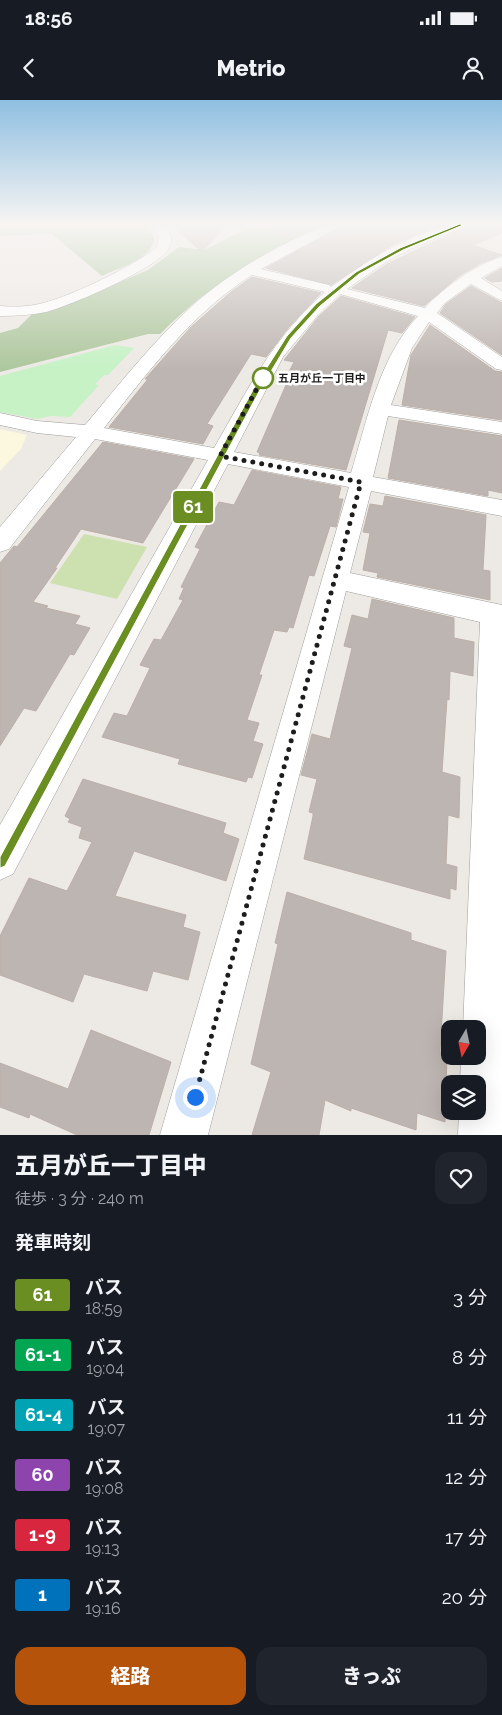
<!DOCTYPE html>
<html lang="ja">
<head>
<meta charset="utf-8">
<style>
  body { margin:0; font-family:Raleway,"Noto Sans JP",sans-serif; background:#20242c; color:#f1f3f6; height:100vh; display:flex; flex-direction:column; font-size:19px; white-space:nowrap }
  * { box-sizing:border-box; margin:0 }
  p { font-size:16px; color:#9ea1a6 }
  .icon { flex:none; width:28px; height:28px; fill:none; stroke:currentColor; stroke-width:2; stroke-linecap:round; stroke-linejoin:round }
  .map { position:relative; height:1035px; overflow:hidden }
  .drawer { display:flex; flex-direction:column; background:#171b24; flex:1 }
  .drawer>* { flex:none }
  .badge { padding:0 10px; border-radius:4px; font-size:18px; line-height:32px }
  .needle { width:32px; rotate:189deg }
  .tools { position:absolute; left:441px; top:920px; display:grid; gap:10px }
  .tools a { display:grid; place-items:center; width:45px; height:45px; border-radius:10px; background:#171b24; box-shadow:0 5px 20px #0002; font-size:25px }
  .you { position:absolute; width:25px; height:25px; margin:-12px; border:4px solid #fff; border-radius:50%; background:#1a73e8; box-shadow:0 0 0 8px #1a73e833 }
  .map>.badge { position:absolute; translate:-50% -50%; box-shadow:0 0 0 2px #fff }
  h2 { padding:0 15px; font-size:19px; line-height:45px }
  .round { display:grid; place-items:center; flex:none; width:52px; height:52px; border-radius:15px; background:#20242c }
  .summary { display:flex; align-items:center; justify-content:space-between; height:85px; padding:0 15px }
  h1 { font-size:24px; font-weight:800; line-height:38px }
  .primary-button { display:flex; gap:10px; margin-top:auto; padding:10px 15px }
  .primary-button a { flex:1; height:58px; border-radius:15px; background:#b45309; color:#fff; font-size:20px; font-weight:800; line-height:58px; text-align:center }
  .primary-button a+a { background:#20242c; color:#f1f3f6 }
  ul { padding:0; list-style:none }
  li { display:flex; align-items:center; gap:15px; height:60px; padding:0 15px }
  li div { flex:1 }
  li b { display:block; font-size:19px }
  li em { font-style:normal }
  li .badge { min-width:55px; font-weight:700; text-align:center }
  .status { display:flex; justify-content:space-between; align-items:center; height:35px; padding:0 25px; background:#171b24; direction:ltr }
  .status svg { height:14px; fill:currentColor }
  header { display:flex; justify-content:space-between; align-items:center; height:65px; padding:0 15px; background:#171b24; font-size:22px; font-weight:800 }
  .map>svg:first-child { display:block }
  .education { fill:#fbf8df }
  .grass { fill:#cce1af }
  .forest { fill:#adc79d }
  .park { fill:#c6f2c5 }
  .building { fill:#bdb5b1; stroke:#bdafa8 }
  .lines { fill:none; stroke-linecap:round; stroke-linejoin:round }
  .minor-casing { stroke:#9e9e9e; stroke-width:1 }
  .minor { fill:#fff; fill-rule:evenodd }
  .line { fill:#6b8e23; stroke:#fff }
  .walk { stroke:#1d1d1d; stroke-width:5; stroke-dasharray:0 9 }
  .stop-dot { fill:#fff; stroke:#6b8e23; stroke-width:2.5 }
  .labels { text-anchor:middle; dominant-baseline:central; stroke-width:5; stroke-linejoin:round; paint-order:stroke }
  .far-stop-label { font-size:11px; font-weight:bold; fill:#1d1d1d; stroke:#fff; text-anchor:start }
</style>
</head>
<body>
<div class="status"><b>18:56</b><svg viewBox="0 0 49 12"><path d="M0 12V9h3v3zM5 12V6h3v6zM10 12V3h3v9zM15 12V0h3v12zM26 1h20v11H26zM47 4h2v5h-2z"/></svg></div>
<header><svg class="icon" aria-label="back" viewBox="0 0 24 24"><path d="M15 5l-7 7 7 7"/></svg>Metrio<svg class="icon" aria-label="person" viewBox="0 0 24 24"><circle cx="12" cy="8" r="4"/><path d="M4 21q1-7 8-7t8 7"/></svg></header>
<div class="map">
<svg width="502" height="1035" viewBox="0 0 502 1035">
  <rect width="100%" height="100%" fill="#ede9e4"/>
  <!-- education -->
  <path class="education" d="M0,329L27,335L21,349L0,371Z"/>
  <!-- grass -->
  <path class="grass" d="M84,434L147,447L117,499L50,483Z"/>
  <!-- forest -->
  <path class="forest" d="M0,125H146L150,129L154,139C152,159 118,168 102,176L52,134L0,136Z
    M284,125H325C263,152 208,186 160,234H148L0,272V233L18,228L32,214L59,208L148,170L179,147L205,150L251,126L271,130Z"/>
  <!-- park -->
  <path class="park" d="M115,245L134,248L108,275H104L95,284L99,285L70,317L51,316L37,319L0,312V276Z"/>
  <!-- building -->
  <path class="building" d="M171,125H227L202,152Z
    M263,125H321L291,139Z
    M345,125H447L430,129L394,144L331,185L266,168Z
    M469,125H502V133L473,145L502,155L481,163L459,176L424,206L352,188L387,164Z
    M502,168V181L492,182L485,178Z
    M252,177L321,193L289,227L266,257L251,254L207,324L213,326L203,344L109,327L148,279H145L191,227L231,192Z
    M471,186L502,203V255L440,213L446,204Z
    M341,196L415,217L402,233L388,230L346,370L259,355L260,353L257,352L289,278H286L294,262L284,260L319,216Z
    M430,225L495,271L502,272V320L402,305L411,255Z
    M399,320L502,336V393L488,390V396L388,378Z
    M103,342L194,359L143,443L81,429L55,468H57L33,502L48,506L46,508L80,516L75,524L90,528L74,555L70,554L36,611L24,608L0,646V463L14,446L17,447Z
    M252,370L341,387L338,399H343L336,427L330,426L314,476L309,475L293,528L289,527L287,532L274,530L259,575H262L247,620L259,623L253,641L263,644L252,678L248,677L246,682L178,664L180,659L102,637L114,613L127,616L150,568L140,565L154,539L161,540L183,500L179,499L184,488L181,487L200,449L195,447L219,402L234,405Z
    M385,396L486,415L483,470L490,471V500L377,477L378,473L363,470L370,433L363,432L370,404L383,406Z
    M372,499L454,518V538L474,542L473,576L450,571L449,600L447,599L442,672L460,677L459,718L448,715L446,764L457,767L456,790L450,788V799L304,759L313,716V713L309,712L317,679L301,675L312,634L330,639L352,548L344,546L352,515L368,519Z
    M83,679L226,723L223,733L239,739L226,781L134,751L115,796L186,815L183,827L200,832L188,880L153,871L147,891L84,874L73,902L0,875V836L29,778L67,791L92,742L79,738L82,727L68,722L70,719L65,716Z
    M287,792L411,833V840L446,851L440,952L447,955L445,1022L417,1013L416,1030L351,1008V1011L325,1000L319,1035H252L271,972L251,964L278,844L275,843Z
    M91,930L171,962L149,1035H77L30,1014L29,1018L0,1007V963L68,989Z"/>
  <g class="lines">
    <defs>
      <path id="minor" d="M153,125H165C171,133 174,141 168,150C155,169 70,206 46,212C31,215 16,216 0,216V206C13,207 26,207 39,204C68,198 134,166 157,147L159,134Z
        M326,125H343L261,169L329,185L331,187C368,160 420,125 467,125L411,149L386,162L347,189L425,208C442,189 477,163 502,157V166L481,178L502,191V201L471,184L445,203L437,213L502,257V270L496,269L429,222L412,248L391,305L502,322V334L388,316L373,377L502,400V416L371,391L350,473L502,505V1035H458L459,1011H478V984H460L461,956H478V929H463L480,522L346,491L208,1035H160L349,387L228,364L13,774L0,780V725L208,360L95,339L9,449L0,452V427L76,337L37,333L0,325V313L37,321L85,325C119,285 152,242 192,206C231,171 278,145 326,125ZM252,175L325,192C272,239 248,289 214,348L104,328C148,272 191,214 252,175ZM340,194L418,216C379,257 367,321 351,373L234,352L283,257L318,215Z"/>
    </defs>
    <!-- minor casing -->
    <use href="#minor" class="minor-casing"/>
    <!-- minor -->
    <use href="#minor" class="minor"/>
  </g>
  <!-- sky -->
  <linearGradient id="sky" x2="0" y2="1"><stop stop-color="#8fbfe1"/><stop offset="0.46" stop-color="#f7f5f3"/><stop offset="1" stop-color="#f7f5f3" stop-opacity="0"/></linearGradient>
  <rect width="502" height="270" fill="url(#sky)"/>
  <!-- line -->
  <path class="line" d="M460,124L463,125L403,150L359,174L320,206L291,238L261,288L5,766L0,768V757L254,288L287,236L316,204L356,172L400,148Z"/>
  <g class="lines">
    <!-- walk -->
    <path class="walk" d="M195,997L361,382L220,356L266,272L263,278"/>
  </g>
  <!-- markers -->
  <circle class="stop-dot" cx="263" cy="278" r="10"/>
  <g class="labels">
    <!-- far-stop labels -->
    <g class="far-stop-label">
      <text x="278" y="278">五月が丘一丁目中</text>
    </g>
  </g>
</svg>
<div class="tools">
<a><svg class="needle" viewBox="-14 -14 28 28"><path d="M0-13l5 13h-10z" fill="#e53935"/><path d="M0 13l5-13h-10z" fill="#9ea1a6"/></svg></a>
<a><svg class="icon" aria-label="layers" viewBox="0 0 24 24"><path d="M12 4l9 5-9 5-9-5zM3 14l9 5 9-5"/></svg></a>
</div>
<div class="you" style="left:195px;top:997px"></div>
<b class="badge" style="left:193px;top:407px;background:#6b8e23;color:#fff">61</b>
</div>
<section class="drawer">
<div class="summary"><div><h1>五月が丘一丁目中</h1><p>徒歩 · 3 分 · 240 m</p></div><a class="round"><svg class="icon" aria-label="heart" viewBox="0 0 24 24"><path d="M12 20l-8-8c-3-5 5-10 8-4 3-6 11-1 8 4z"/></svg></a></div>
<h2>発車時刻</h2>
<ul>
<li><span class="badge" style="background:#6b8e23;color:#fff">61</span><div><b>バス</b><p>18:59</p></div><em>3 分</em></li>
<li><span class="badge" style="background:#00a651;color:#fff">61-1</span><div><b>バス</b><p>19:04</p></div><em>8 分</em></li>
<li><span class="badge" style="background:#00a3b4;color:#fff">61-4</span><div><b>バス</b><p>19:07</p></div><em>11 分</em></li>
<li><span class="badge" style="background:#8e44ad;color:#fff">60</span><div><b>バス</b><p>19:08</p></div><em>12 分</em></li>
<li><span class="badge" style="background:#d7263d;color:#fff">1-9</span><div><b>バス</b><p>19:13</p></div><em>17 分</em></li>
<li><span class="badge" style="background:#0072bc;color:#fff">1</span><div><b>バス</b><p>19:16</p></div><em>20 分</em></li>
</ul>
<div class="primary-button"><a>経路</a><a>きっぷ</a></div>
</section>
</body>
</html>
